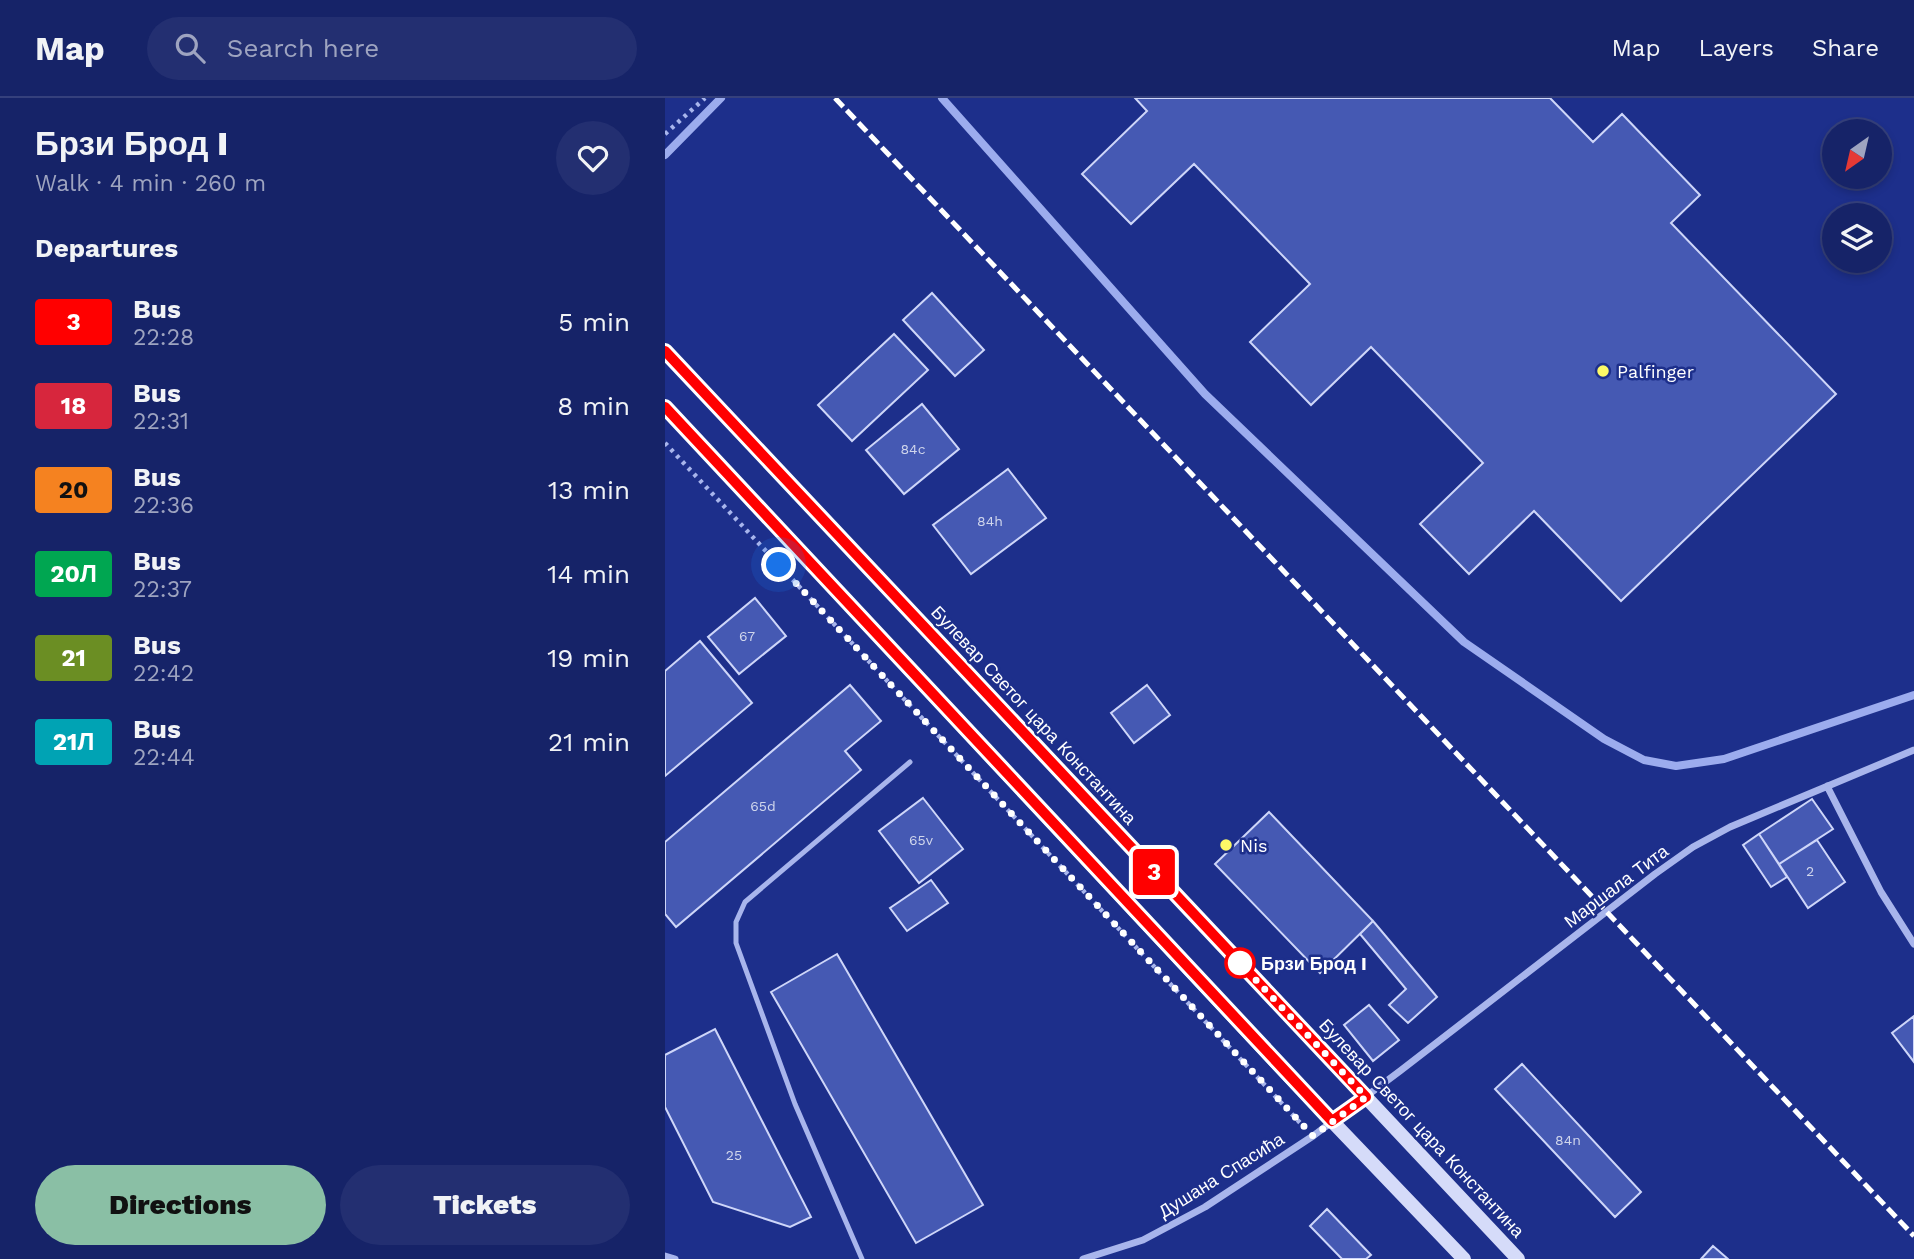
<!DOCTYPE html>
<html lang="en">
<head>
<meta charset="utf-8">
<style>
  body { margin:0; font-family:"Work Sans",sans-serif; background:#232f71; color:#f1f3f6; height:100vh; display:flex; flex-direction:column; font-size:26px; white-space:nowrap }
  * { box-sizing:border-box; margin:0 }
  p { font-size:23px; color:#9ea4c0 }
  .icon { flex:none; width:38px; height:38px; fill:none; stroke:currentColor; stroke-width:2; stroke-linecap:round; stroke-linejoin:round }
  .map { position:relative; flex:1; overflow:hidden }
  .sheet { display:flex; flex-direction:column; background:#162368; width:665px }
  .sheet>* { flex:none }
  .badge { padding:0 14px; border-radius:5px; font-size:24px; line-height:46px }
  .needle { width:46px; rotate:214deg }
  .fabs { position:absolute; left:1157px; top:21px; display:grid; gap:14px }
  .fabs a { display:grid; place-items:center; width:70px; height:70px; border-radius:50%; background:#162368; box-shadow:0 4px 10px #0003,0 0 0 2px #35407c; font-size:35px }
  .you { position:absolute; width:35px; height:35px; margin:-18px; border:5px solid #fff; border-radius:50%; background:#1a73e8; box-shadow:0 0 0 10px #1a73e833 }
  .map>.badge { position:absolute; translate:-50% -50%; box-shadow:0 0 0 4px #fff }
  h2 { padding:0 35px; font-size:26px; line-height:63px }
  .round { display:grid; place-items:center; flex:none; width:74px; height:74px; border-radius:37px; background:#232f71 }
  .overview { display:flex; align-items:center; justify-content:space-between; height:119px; padding:0 35px }
  h1 { font-size:33px; font-weight:800; line-height:52px }
  .action { display:flex; gap:14px; margin-top:auto; padding:14px 35px }
  .action a { flex:1; height:80px; border-radius:42px; background:#8abfa5; color:#111; font-size:28px; font-weight:800; line-height:80px; text-align:center }
  .action a+a { background:#232f71; color:#f1f3f6 }
  ul { padding:0; list-style:none }
  li { display:flex; align-items:center; gap:21px; height:84px; padding:0 35px }
  li div { flex:1 }
  li b { display:block; font-size:26px }
  li em { font-style:normal }
  li .badge { min-width:77px; font-weight:700; text-align:center }
  header { display:flex; align-items:center; gap:42px; box-sizing:border-box; height:98px; padding:0 35px; background:#162368; border-bottom:2px solid #35407c }
  header strong { font-size:33px }
  nav { display:flex; gap:38px; margin-inline-start:auto; font-size:24px }
  .search { width:490px; height:63px; background:#232f71; display:flex; align-items:center; gap:18px; box-sizing:border-box; padding:0 24px; border-radius:38px; color:#9ea4c0; font-size:26px }
  main { display:flex; flex:1; min-height:0 }
  .map>svg:first-child { display:block }
  .lines { fill:none; stroke-linecap:round; stroke-linejoin:round }
  .stream { stroke:#9cacee; stroke-width:8 }
  .building { fill:#4559b3; stroke:#ced6f9; stroke-width:2 }
  .path { stroke:#a8b5ec; stroke-width:4.5; stroke-dasharray:3.5 5; stroke-linecap:butt }
  .service { stroke:#a8b5ec; stroke-width:5 }
  .minor { stroke:#a8b5ec; stroke-width:7 }
  .secondary { stroke:#d5dbf9; stroke-width:14 }
  .rail { stroke:#fff; stroke-width:5; stroke-dasharray:12 5; stroke-linecap:butt }
  .line-casing { stroke:#fff; stroke-width:16 }
  .line { stroke:#f00; stroke-width:10 }
  .walk { stroke:#fff; stroke-width:7; stroke-dasharray:0 12.6 }
  .poi-dot { fill:#fcf967; stroke:#1d2f8b; stroke-width:2.5 }
  .stop-dot { fill:#fff; stroke:#f00; stroke-width:3.5 }
  .labels { text-anchor:middle; dominant-baseline:central; stroke-width:5; stroke-linejoin:round; paint-order:stroke }
  .number-label { font-size:14px; fill:#d0d6ec }
  .poi-label { font-size:18px; fill:#fff; stroke:#1d2f8b; text-anchor:start }
  .street-label { font-size:18px; fill:#fff; stroke:#1d2f8b }
  .stop-label { font-size:18px; font-weight:bold; fill:#fff; stroke:#1d2f8b; text-anchor:start }
</style>
</head>
<body>
<header>
<strong>Map</strong>
<div class="search"><svg class="icon" aria-label="search" viewBox="0 0 24 24"><circle cx="10" cy="10" r="6"/><path d="M15 15l6 6"/></svg>Search here</div>
<nav><a>Map</a><a>Layers</a><a>Share</a></nav>
</header>
<main>
<section class="sheet">
<div class="overview"><div><h1>Брзи Брод I</h1><p>Walk · 4 min · 260 m</p></div><a class="round"><svg class="icon" aria-label="heart" viewBox="0 0 24 24"><path d="M12 20l-8-8c-3-5 5-10 8-4 3-6 11-1 8 4z"/></svg></a></div>
<h2>Departures</h2>
<ul>
<li><span class="badge" style="background:#f00;color:#fff">3</span><div><b>Bus</b><p>22:28</p></div><em>5 min</em></li>
<li><span class="badge" style="background:#d7263d;color:#fff">18</span><div><b>Bus</b><p>22:31</p></div><em>8 min</em></li>
<li><span class="badge" style="background:#f58220;color:#111">20</span><div><b>Bus</b><p>22:36</p></div><em>13 min</em></li>
<li><span class="badge" style="background:#00a651;color:#fff">20Л</span><div><b>Bus</b><p>22:37</p></div><em>14 min</em></li>
<li><span class="badge" style="background:#6b8e23;color:#fff">21</span><div><b>Bus</b><p>22:42</p></div><em>19 min</em></li>
<li><span class="badge" style="background:#00a3b4;color:#fff">21Л</span><div><b>Bus</b><p>22:44</p></div><em>21 min</em></li>
</ul>
<div class="action"><a>Directions</a><a>Tickets</a></div>
</section>
<div class="map">
<svg width="1249" height="1161" viewBox="0 0 1249 1161">
  <rect width="100%" height="100%" fill="#1d2f8b"/>
  <g class="lines">
    <!-- stream -->
    <path class="stream" d="M277,0L540,296L799,544L939,641L979,662L1011,668L1059,661L1249,597
      M0,57L56,0"/>
  </g>
  <!-- building -->
  <path class="building" d="M470,0H885L928,44L957,16L1035,97L1006,125L1171,296L956,503L869,413L804,476L755,426L818,365L706,249L646,307L585,244L645,186L529,66L466,126L417,76L482,13Z
    M267,195L319,252L290,278L238,222Z
    M229,236L263,272L187,343L153,307Z
    M257,306L294,351L239,396L201,352Z
    M343,371L381,420L306,476L268,427Z
    M90,500L121,538L74,576L43,539Z
    M35,543L87,605L0,678V573Z
    M185,587L216,623L180,653L196,672L11,829L0,816V744Z
    M482,587L505,617L469,645L446,615Z
    M258,700L298,751L254,785L214,733Z
    M1147,701L1168,731L1114,766L1094,736Z
    M604,714L708,823L655,875L550,766Z
    M1094,736L1122,779L1106,789L1078,747Z
    M1152,742L1180,784L1143,810L1114,766Z
    M266,782L283,805L242,833L225,810Z
    M708,823L772,899L743,925L724,907L741,891L695,836Z
    M172,856L318,1107L251,1145L106,894Z
    M704,907L734,942L708,963L679,927Z
    M1249,918V964L1227,935Z
    M50,931L146,1119L125,1129L48,1104L0,1009V957Z
    M857,966L976,1094L950,1119L830,991Z
    M662,1111L706,1157L701,1161H677L645,1128Z
    M1048,1148L1063,1161H1036Z"/>
  <g class="lines">
    <!-- path -->
    <path class="path" d="M0,36L40,0
      M0,345L638,1028"/>
    <!-- service -->
    <path class="service" d="M197,1161L130,1006L71,845V824L80,804L245,664"/>
    <!-- minor -->
    <path class="minor" d="M1162,688L1216,794L1249,846
      M0,1158L10,1161
      M418,1161L478,1142L540,1109L648,1038L735,973L990,776L1028,749L1065,729L1249,652"/>
    <!-- secondary -->
    <path class="secondary" d="M0,253L853,1161
      M0,309L620,974L799,1161"/>
    <!-- rail -->
    <path class="rail" d="M170,0L1249,1138"/>
  </g>
  <g class="lines">
    <defs>
      <path id="line" d="M0,253L701,999L667,1023L0,309"/>
    </defs>
    <!-- line casing -->
    <use href="#line" class="line-casing"/>
    <!-- line -->
    <use href="#line" class="line"/>
    <!-- walk -->
    <path class="walk" d="M114,467L648,1038L701,999L575,865"/>
  </g>
  <!-- markers -->
  <g class="poi-dot">
    <circle cx="938" cy="273" r="7"/>
    <circle cx="561" cy="747" r="7"/>
  </g>
  <circle class="stop-dot" cx="575" cy="865" r="14"/>
  <g class="labels">
    <!-- number labels -->
    <g class="number-label">
      <text x="248" y="351">84c</text>
      <text x="325" y="423">84h</text>
      <text x="82" y="538">67</text>
      <text x="98" y="708">65d</text>
      <text x="256" y="742">65v</text>
      <text x="1145" y="773">2</text>
      <text x="903" y="1042">84n</text>
      <text x="69" y="1057">25</text>
    </g>
    <!-- poi labels -->
    <g class="poi-label">
      <text x="952" y="273">Palfinger</text>
      <text x="575" y="747">Nis</text>
    </g>
    <!-- street labels -->
    <g class="street-label">
      <text transform="translate(369 617) rotate(47)">Булевар Светог цара Константина</text>
      <text transform="translate(951 788) rotate(-37)">Маршала Тита</text>
      <text transform="translate(757 1030) rotate(47)">Булевар Светог цара Константина</text>
      <text transform="translate(556 1077) rotate(-32)">Душана Спасића</text>
    </g>
    <!-- stop labels -->
    <g class="stop-label">
      <text x="596" y="865">Брзи Брод I</text>
    </g>
  </g>
</svg>
<div class="fabs">
<a><svg class="needle" viewBox="-14 -14 28 28"><path d="M0-13l5 13h-10z" fill="#e53935"/><path d="M0 13l5-13h-10z" fill="#9ea4c0"/></svg></a>
<a><svg class="icon" aria-label="layers" viewBox="0 0 24 24"><path d="M12 4l9 5-9 5-9-5zM3 14l9 5 9-5"/></svg></a>
</div>
<div class="you" style="left:114px;top:467px"></div>
<b class="badge" style="left:489px;top:774px;background:#f00;color:#fff">3</b>
</div>
</main>
</body>
</html>
